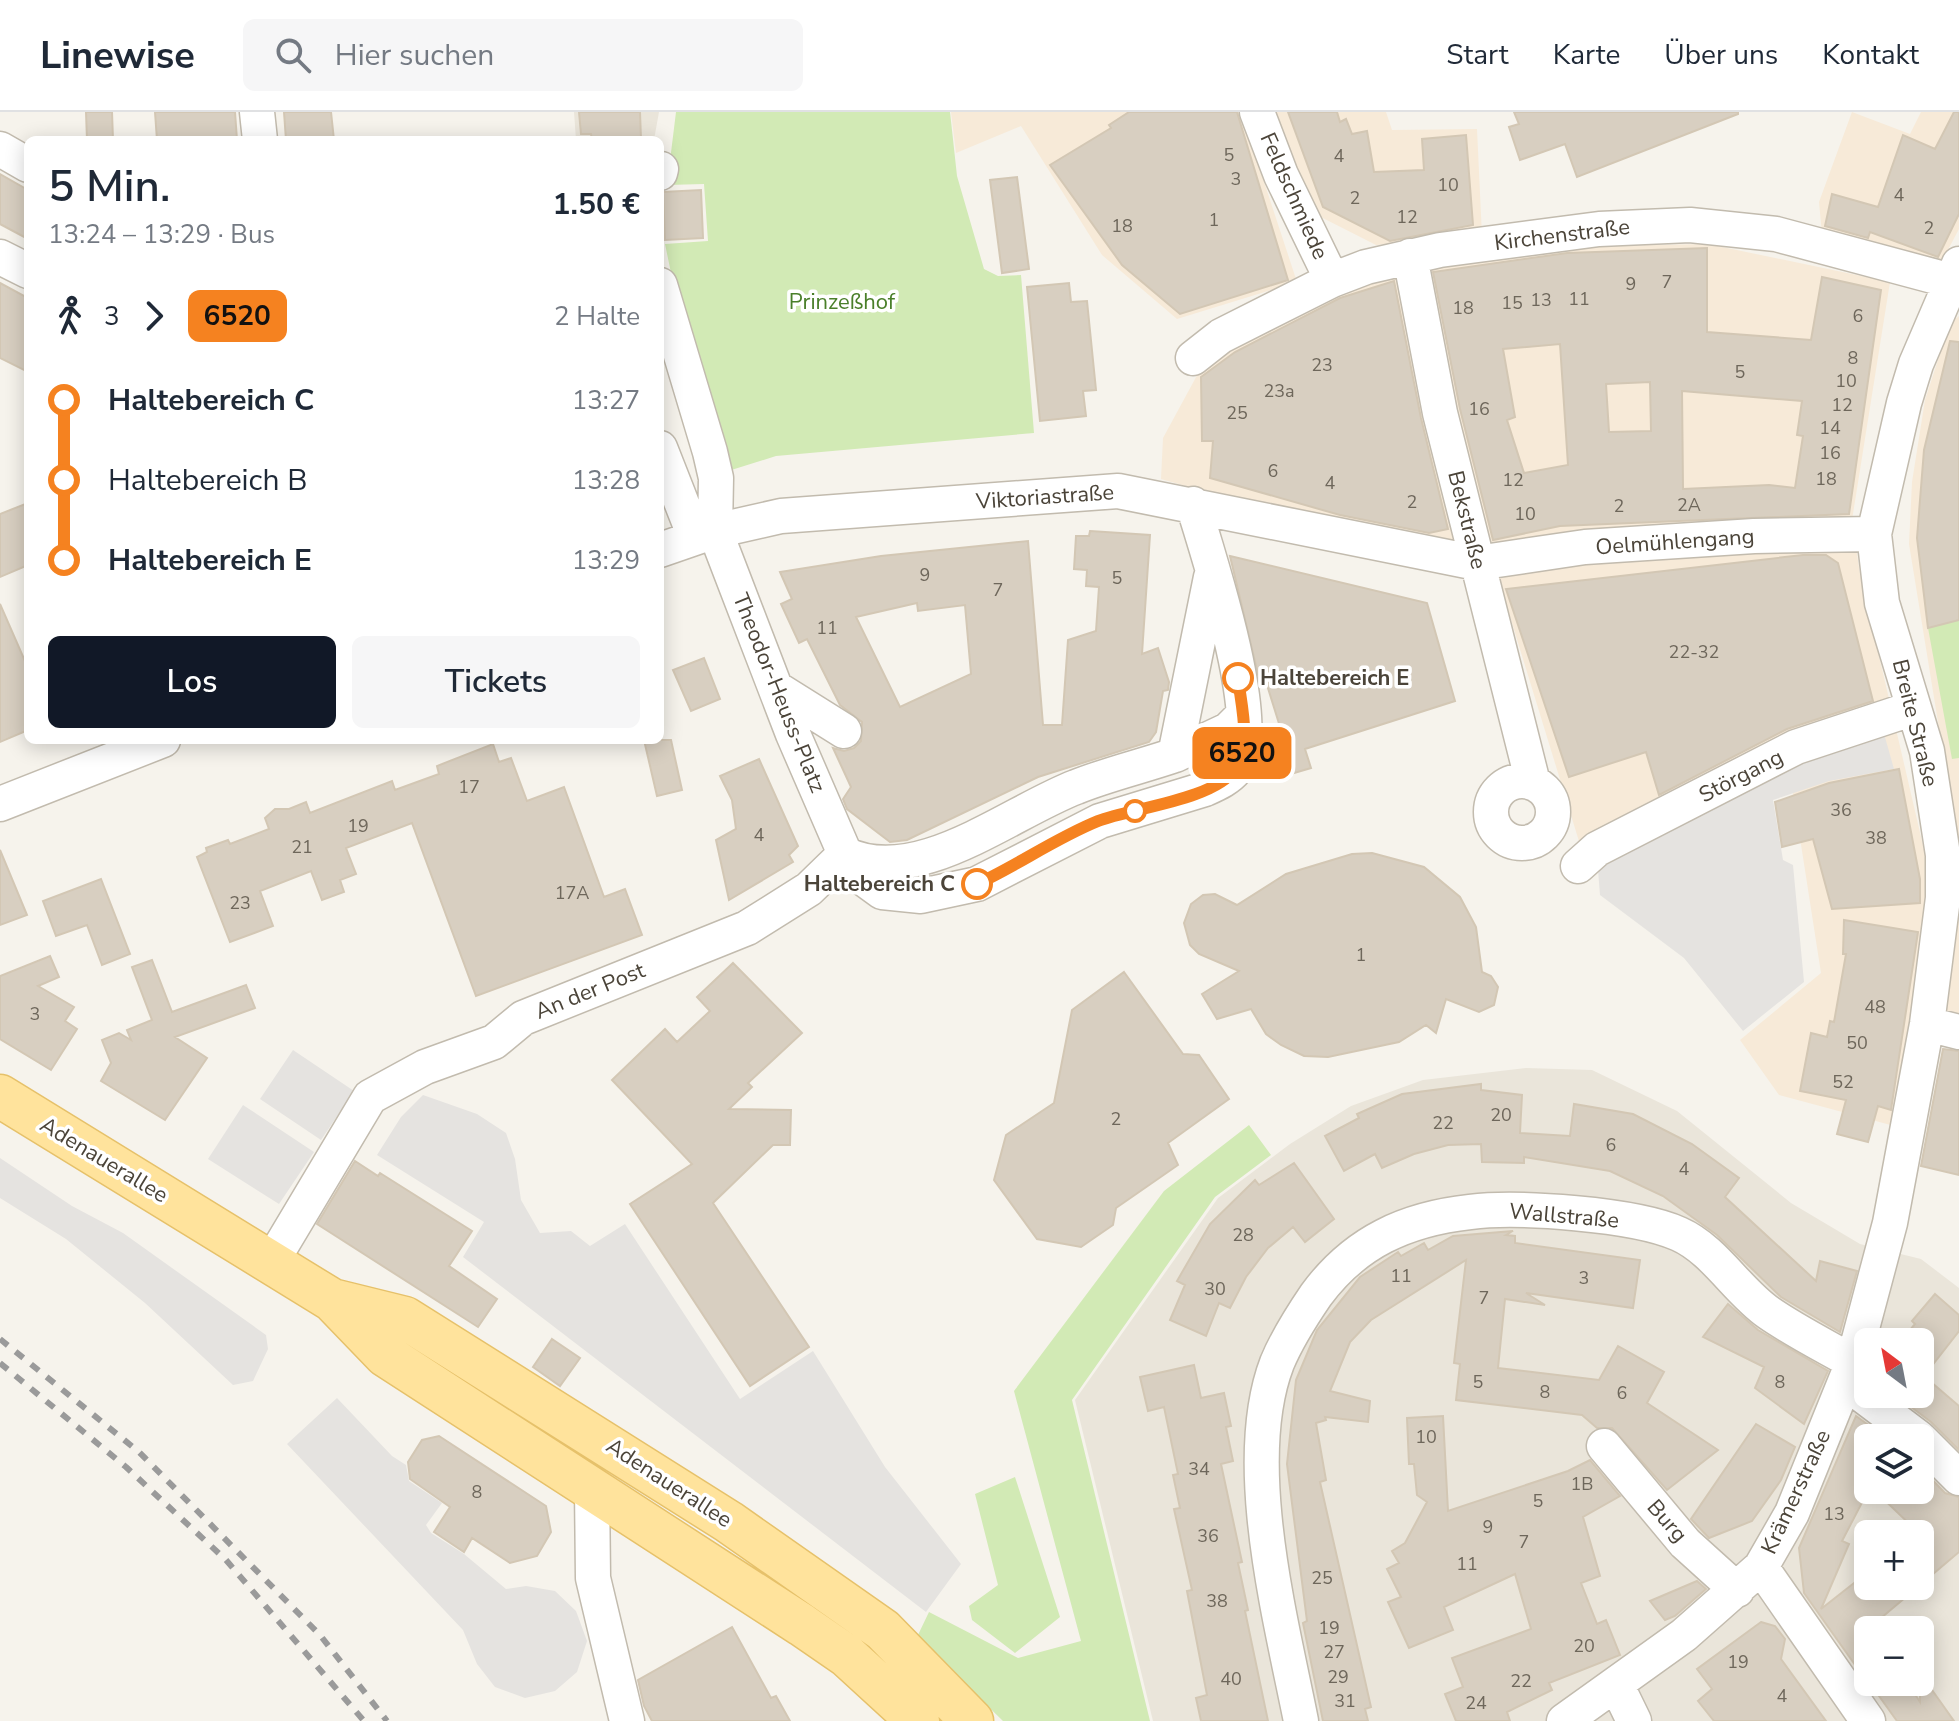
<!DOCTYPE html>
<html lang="de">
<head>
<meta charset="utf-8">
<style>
  body { margin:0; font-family:"Nunito Sans",sans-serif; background:#f6f6f7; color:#1f2937; height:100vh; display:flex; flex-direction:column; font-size:30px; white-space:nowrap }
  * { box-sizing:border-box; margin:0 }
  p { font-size:26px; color:#747a83 }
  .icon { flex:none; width:44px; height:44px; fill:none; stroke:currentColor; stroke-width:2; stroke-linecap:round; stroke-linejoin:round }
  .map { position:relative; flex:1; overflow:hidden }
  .panel { position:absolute; left:24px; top:24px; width:640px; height:608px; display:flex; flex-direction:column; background:#fff; border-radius:12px; box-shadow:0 4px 20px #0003 }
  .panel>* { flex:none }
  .badge { padding:0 16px; border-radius:12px; font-size:28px; line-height:52px }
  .needle { width:52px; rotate:328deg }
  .fabs { position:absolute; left:1854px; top:1216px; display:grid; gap:16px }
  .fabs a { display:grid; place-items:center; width:80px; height:80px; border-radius:12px; background:#fff; box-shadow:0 4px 20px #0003; font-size:40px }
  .map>.badge { position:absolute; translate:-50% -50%; box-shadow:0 0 0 4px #fff }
  .legs { display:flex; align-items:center; gap:12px; height:88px; padding:0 24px; font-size:26px }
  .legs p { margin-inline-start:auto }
  .summary { display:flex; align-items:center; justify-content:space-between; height:136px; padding:0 24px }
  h1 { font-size:44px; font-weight:600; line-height:60px }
  .button { display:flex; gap:16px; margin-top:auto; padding:16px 24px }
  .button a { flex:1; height:92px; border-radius:12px; background:#111827; color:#fff; font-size:32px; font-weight:600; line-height:92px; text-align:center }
  .button a+a { background:#f6f6f7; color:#1f2937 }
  ul { padding:0 24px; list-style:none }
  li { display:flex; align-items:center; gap:28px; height:80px; font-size:30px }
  li i { display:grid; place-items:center; width:12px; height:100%; margin:0 10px; background:currentColor }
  li i::after { content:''; width:20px; height:20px; margin:-10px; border:6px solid; border-radius:50%; background:#fff }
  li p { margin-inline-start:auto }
  li:first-child i { background:linear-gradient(#0000 50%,currentColor 0) }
  li:last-child i { background:linear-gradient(currentColor 50%,#0000 0) }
  header { display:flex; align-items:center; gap:48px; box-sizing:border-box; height:112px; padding:0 40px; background:#fff; border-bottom:2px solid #e0e1e3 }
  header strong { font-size:38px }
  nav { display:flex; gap:44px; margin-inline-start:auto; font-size:28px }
  .search { width:560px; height:72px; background:#f6f6f7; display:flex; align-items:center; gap:20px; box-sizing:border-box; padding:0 28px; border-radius:12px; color:#747a83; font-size:30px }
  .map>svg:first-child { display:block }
  .residential { fill:#eae5da; fill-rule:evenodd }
  .commercial { fill:#f7ead8 }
  .green { fill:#d2eab5 }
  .parking { fill:#e5e3e0 }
  .building { fill:#d8cfc1; stroke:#d3c7b4; stroke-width:2; fill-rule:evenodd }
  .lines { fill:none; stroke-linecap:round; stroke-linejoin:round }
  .minor-casing { stroke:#c2bbae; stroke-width:37 }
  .major-casing { stroke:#e6c16a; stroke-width:45 }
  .minor { stroke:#fff; stroke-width:34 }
  .major { stroke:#ffe39c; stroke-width:42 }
  .rail { stroke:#9a9a9a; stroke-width:6; stroke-dasharray:10 10; stroke-linecap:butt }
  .line-1-casing { stroke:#fff; stroke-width:18 }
  .line-1 { stroke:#f58220; stroke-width:12 }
  .stop-1-dot { fill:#fff; stroke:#f58220; stroke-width:4 }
  .labels { text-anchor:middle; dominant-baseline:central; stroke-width:7; stroke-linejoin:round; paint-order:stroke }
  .number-label { font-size:18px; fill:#6e675b }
  .street-label { font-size:22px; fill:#4b4439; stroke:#fff }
  .park-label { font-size:22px; fill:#4a7f2a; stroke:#fff }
  .stop-label { font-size:22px; font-weight:bold; fill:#4b4439; stroke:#fff; text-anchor:start }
</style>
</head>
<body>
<header>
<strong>Linewise</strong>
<div class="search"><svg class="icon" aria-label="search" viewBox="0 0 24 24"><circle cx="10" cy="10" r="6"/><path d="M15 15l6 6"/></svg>Hier suchen</div>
<nav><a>Start</a><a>Karte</a><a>Über uns</a><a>Kontakt</a></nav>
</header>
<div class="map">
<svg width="1959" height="1609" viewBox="0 0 1959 1609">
  <rect width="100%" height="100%" fill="#f6f3ec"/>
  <!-- residential -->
  <path class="residential" d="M574,0H659L654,28H576Z
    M1526,956L1592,958L1677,999L1791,1091L1860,1132L1921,1147L1959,1176V1609H1153L1075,1288L1218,1086L1290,1032L1351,994L1423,968ZM1868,1230H1920V1282H1868ZM1868,1326H1920V1378H1868ZM1868,1422H1920V1474H1868ZM1868,1518H1920V1570H1868Z"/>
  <!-- commercial -->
  <path class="commercial" d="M951,0H1241L1297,170L1177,207L1102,143L1021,14L956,41Z
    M1264,0H1386L1392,18L1477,17L1482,124L1376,133L1307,98Z
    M1852,0L1910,22L1921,0H1959V117L1941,151L1822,122L1819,90Z
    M1708,132L1890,170L1852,408L1860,462L1928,755L1926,855L1898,1015L1779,983L1740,928L1821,861L1786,636L1582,739L1496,459L1482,458L1161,367L1163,326L1201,256L1304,191L1403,155L1586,134Z
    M1959,204V914L1939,910L1953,702L1909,432L1912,370L1925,288L1950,211Z"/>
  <!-- green -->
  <path class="green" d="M676,0H950L957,64L984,157L998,164L1021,163L1034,321L776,344L725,360L682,214L665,132L708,129L704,72L667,73Z
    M1959,508V646L1952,647L1928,516Z
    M1249,1013L1271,1043L1215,1085L1072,1288L1150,1609H1003L917,1525L929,1500L1018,1546L1081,1529L1014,1279L1164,1079Z
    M1015,1365L1060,1505L1015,1541L972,1508L969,1494L998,1473L975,1382Z"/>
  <!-- parking -->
  <path class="parking" d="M1881,611L1894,657L1829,669L1773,688L1783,748L1793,753L1804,870L1743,919L1684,846L1600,783L1597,745Z
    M293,938L354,979L321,1028L260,987Z
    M423,983L477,1002L506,1021L515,1047L521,1088L540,1121L571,1119L590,1134L625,1112L740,1287L813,1239L885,1355L961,1452L926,1500L463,1145L484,1110L377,1043L401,1005Z
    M243,993L314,1040L279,1092L208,1047Z
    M0,1046L72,1094L123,1121L266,1223L268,1237L253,1269L233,1273L145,1191L66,1127L0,1086Z
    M337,1286L392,1344L406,1353L409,1369L442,1391L426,1413L431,1421L464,1442L506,1477L526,1474L555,1479L576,1499L587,1529L577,1560L555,1579L525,1586L495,1575L477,1552L463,1518L287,1332Z"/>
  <!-- building -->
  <path class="building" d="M86,0H112L113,28H87Z
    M155,0H235L237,28H157Z
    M284,0H331L334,28H286Z
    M579,0H640L641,27L592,28L591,22H581Z
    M1129,0H1237L1288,168L1180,202L1122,153L1050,53L1111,16L1109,13Z
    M1288,0H1337L1340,10L1346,7L1352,22L1367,19L1374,60L1424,58L1422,27L1466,23L1473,113L1390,129L1323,95Z
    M1514,0H1738V2L1577,65L1565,32L1520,48L1509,15L1519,12Z
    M1954,0H1959V102L1938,145L1870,120L1868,126L1825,114L1832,82L1878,95L1903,23L1935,37Z
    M0,62L28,78V127L0,112Z
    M1017,65L1029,157L1002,161L990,68Z
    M701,78L703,126L665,128L663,80Z
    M1707,136V220L1811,228L1822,165L1881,178L1849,402L1560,414L1493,428L1460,297L1433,160L1567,141ZM1560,232L1568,353L1524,361L1507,308L1515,305L1503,237ZM1650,270L1651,319L1609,320L1606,272ZM1682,279L1802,289L1797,323L1803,324L1795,376L1769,373L1683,377Z
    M1394,169L1421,306L1448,417L1429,421L1340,403L1210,366L1213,329H1202L1201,265L1235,240L1340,186Z
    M0,171L28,186V260L0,246Z
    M1069,171L1071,190L1087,189L1096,278L1083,279L1086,304L1040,309L1027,175Z
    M1950,229L1959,230V508L1928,516L1917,426L1924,338Z
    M28,391V453L0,465V402Z
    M1090,419L1150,423L1142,542L1158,536L1169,570L1168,578L1163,579L1156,620L1149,630L1038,665L907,728L890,730L847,697L843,687L851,675L833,636L844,639L854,636L861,629L862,610L840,593L807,527L799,531L781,492L792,487L780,460L881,444L1028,429L1043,613H1062L1068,528L1096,519L1099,475L1086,474L1087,458L1074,457L1076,424H1089ZM917,491L918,499L965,493L971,562L900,595L856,505Z
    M1803,443H1826L1838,451L1873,589L1787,617L1659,683L1646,640L1569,665L1506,477Z
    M1230,444L1427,491L1455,589L1305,637L1311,656L1284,664L1276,637L1286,634L1267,573L1261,575Z
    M0,492L28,556V618L0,630Z
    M704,546L720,587L691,599L673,558Z
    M644,628H671L682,678L657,684Z
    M493,632L499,650L511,646L527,689L564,675L604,785L625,777L642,823L476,884L412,711L346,736L356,762L340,768L344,780L322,788L311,759L260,779L273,814L230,830L197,745L207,740L206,736L228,728L230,732L269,717L265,706L275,697H289L306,690L310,701L392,669L395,678L439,662L437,654Z
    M759,647L798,734L789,743L793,750L729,788L716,728L736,717L732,688L720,664Z
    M1899,657L1920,767V791L1832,797L1813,727L1782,735L1775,690L1829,671Z
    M0,738L27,803L0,813Z
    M1372,741L1424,755L1460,785L1476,815L1482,860L1491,864L1498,875L1494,893L1479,900L1446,887L1436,921L1426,913L1399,930L1328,945L1304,944L1281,933L1266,922L1251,897L1217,907L1202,882L1239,859L1199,842L1190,833L1184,811L1191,792L1203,783L1215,782L1237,793L1286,762L1352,742Z
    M101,767L130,842L102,853L87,813L56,824L43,789Z
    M1844,808L1918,820L1891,998L1878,994L1868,1030L1837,1022L1846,988L1800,979L1811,921L1827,925L1830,909L1834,910L1846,842H1843Z
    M50,844L59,865L38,874L74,895L65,909L77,917L51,958L0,927V864Z
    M152,848L172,900L246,873L255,896L175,925L207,946L165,1008L101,969L111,951L102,928L119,921L131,928L127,918L152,908L132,855Z
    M733,851L802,921L748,971L752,975L729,997L791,998L790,1033H773L713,1091L809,1235L750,1274L630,1092L692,1052L612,968L665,917L677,930L710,899L697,885Z
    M1124,860L1183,942L1199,943L1229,987L1168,1031L1178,1053L1116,1096L1113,1113L1081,1135L1037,1127L994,1068L1006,1023L1054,991L1072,898Z
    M1943,937L1959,939V1063L1921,1054Z
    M1481,972V978L1522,983L1520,1021L1570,1024L1574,992L1633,1002L1692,1032L1739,1066L1725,1085L1816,1169L1820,1149L1857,1159L1840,1220L1781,1185L1717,1123L1663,1084L1610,1059L1524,1045V1051L1482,1050L1481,1032L1448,1033L1414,1042L1382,1056L1375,1042L1344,1059L1325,1024L1359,1006L1357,1002L1402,982Z
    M355,1049L378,1064L380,1061L472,1119L449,1154L497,1187L478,1215L317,1112Z
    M1294,1051L1334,1107L1305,1130L1293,1115L1268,1136L1246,1165L1230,1196L1219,1191L1206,1224L1170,1208L1185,1173L1177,1169L1210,1112L1255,1068L1259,1073Z
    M1513,1119L1506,1123L1515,1124V1131L1640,1148L1633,1196L1526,1181L1545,1193L1505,1187L1498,1256L1599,1268L1618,1234L1664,1260L1647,1291L1718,1338L1667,1378L1612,1316H1597L1582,1303L1456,1288L1460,1252L1454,1251L1466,1148L1371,1208L1350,1230L1330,1279L1370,1289L1368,1310L1325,1305L1326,1308L1316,1311L1326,1368L1320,1370L1371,1595L1365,1597L1368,1609H1323L1303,1511L1307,1509L1287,1352L1296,1268L1317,1218L1360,1165L1398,1140L1401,1144L1424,1131L1428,1138L1453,1124Z
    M1935,1182L1959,1203V1219L1924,1264L1959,1294V1338L1931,1310L1894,1282H1920V1230H1900L1915,1212L1912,1209Z
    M1728,1192L1758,1218L1828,1259L1804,1312L1755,1276L1764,1255L1703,1225Z
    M552,1227L580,1246L560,1274L533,1255Z
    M1194,1253L1201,1286L1224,1281L1231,1314L1226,1315L1233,1349L1221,1352L1242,1450L1238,1451L1248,1498L1245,1499L1268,1609H1201L1196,1586L1207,1583L1187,1479L1192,1478L1174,1397L1180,1396L1173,1363L1178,1362L1164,1295L1148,1299L1140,1265Z
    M1443,1304L1448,1399L1568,1359L1590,1348L1620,1384L1583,1405L1600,1464L1581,1471L1597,1512L1606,1508L1620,1543L1549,1571L1552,1578L1507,1600L1510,1609H1456L1445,1582L1463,1575L1452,1546L1531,1517L1515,1462L1444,1495L1453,1518L1409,1536L1388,1490L1401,1485L1387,1457L1399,1451L1392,1439L1405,1431L1427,1390L1417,1383L1414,1352H1409L1407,1306Z
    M1856,1304L1886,1326H1868V1379L1842,1429L1849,1432L1821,1497L1868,1460V1474H1919L1868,1517V1571L1804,1481L1799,1436Z
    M1756,1312L1795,1335L1781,1368L1752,1409L1709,1426L1691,1407Z
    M439,1324L546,1394L551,1420L537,1444L510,1451L472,1426L464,1440L434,1420L450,1395L410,1367L408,1350L422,1328Z
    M1920,1355L1945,1381L1959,1385V1440L1920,1473V1422L1874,1378H1920Z
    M1697,1469L1706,1477L1675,1504L1665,1508L1650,1489Z
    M1761,1510L1775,1514L1785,1527L1781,1547L1826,1609H1714L1698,1589L1712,1577L1697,1557Z
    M732,1515L771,1586L776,1584L790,1609H652L644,1594L638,1568Z
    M1920,1561L1954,1609H1897L1869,1570H1907L1920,1590Z"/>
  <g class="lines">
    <defs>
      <path id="minor" d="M257,0L260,28
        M1257,0L1281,63L1332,168
        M0,37L28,53
        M660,61L661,57
        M1410,144L1440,301L1533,671
        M0,145L28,159
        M660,173L710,340L716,366L715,419L793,622L845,742L860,764L882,780L921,784L977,772L1100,709L1205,677C1216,672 1228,667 1236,657C1266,613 1208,444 1193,392
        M1193,246L1221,224L1332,168L1366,155L1440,138L1599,117L1690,113L1776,122L1959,171
        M660,336L695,425
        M660,438L715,419L781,404L1118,379L1477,451L1585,435L1754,424L1874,422
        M777,577L844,619
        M1175,643L1228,618L1242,604
        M1491 700a31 31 0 1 1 62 0a31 31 0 1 1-62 0Z
        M0,692L163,628
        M845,742C917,777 1010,700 1076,675C1108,662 1143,654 1175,643L1211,465
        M1578,754L1597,737L1796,635L1914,596
        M1927,912L1959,920
        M272,1149L370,985L425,955L494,930L523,906L747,816L809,777L845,742
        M1845,1270L1919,1326
        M1920,1327L1959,1366
        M1604,1334L1685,1431L1737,1478
        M592,1376L593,1466L627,1609
        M1761,1455L1868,1609
        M1617,1574L1634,1609
        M1301,1609C1281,1508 1239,1350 1277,1251C1287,1227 1301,1205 1316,1183C1355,1130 1406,1107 1470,1100C1517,1094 1635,1102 1679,1122C1715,1138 1737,1179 1769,1201C1795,1219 1825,1234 1853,1250
        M1564,1609L1684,1523L1761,1455L1792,1401L1853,1250L1890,1111L1927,912L1943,786V743L1927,639L1882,491L1874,422L1904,291L1916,252L1959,152"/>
      <path id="major" d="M0,984L332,1188L385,1243L802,1513L847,1544L918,1609
        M332,1188L405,1206L729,1410L883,1518L972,1609"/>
    </defs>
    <!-- minor casing -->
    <use href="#minor" class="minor-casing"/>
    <!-- major casing -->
    <use href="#major" class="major-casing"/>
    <!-- minor -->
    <use href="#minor" class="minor"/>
    <!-- major -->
    <use href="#major" class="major"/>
    <!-- rail -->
    <path class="rail" d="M0,1227L139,1340L320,1523L387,1609
      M0,1251L126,1355L226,1448L364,1609"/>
  </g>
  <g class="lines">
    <defs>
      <path id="line-1" d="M977,772C1018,753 1056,726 1098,709C1132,696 1214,688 1235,657C1252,633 1241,593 1238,566"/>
    </defs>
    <!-- line-1 casing -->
    <use href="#line-1" class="line-1-casing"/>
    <!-- line-1 -->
    <use href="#line-1" class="line-1"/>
  </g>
  <!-- markers -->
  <g class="stop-1-dot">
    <circle cx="1238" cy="566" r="14"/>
    <circle cx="1135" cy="699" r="10"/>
    <circle cx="977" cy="772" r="14"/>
  </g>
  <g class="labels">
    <!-- number labels -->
    <g class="number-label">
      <text x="1229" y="43">5</text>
      <text x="1339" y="44">4</text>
      <text x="1236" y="67">3</text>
      <text x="1448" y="73">10</text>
      <text x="1899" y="83">4</text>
      <text x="1355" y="86">2</text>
      <text x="1407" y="105">12</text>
      <text x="1214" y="108">1</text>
      <text x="1122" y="114">18</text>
      <text x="1929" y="116">2</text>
      <text x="1667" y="170">7</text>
      <text x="1631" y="172">9</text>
      <text x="1579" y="187">11</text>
      <text x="1541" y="188">13</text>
      <text x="1512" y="191">15</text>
      <text x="1463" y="196">18</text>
      <text x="1858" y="204">6</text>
      <text x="1853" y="246">8</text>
      <text x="1322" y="253">23</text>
      <text x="1740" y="260">5</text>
      <text x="1846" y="269">10</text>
      <text x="1279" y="279">23a</text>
      <text x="1842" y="293">12</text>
      <text x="1479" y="297">16</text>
      <text x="1237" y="301">25</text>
      <text x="1830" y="316">14</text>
      <text x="1830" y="341">16</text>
      <text x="1273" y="359">6</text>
      <text x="1826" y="367">18</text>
      <text x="1513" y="368">12</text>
      <text x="1330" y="371">4</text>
      <text x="1412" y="390">2</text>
      <text x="1689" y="393">2A</text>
      <text x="1619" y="394">2</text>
      <text x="1525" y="402">10</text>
      <text x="925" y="463">9</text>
      <text x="1117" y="466">5</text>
      <text x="998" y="478">7</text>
      <text x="827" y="516">11</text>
      <text x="1694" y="540">22-32</text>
      <text x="469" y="675">17</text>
      <text x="1841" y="698">36</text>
      <text x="358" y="714">19</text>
      <text x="759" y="723">4</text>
      <text x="1876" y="726">38</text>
      <text x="302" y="735">21</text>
      <text x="572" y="781">17A</text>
      <text x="240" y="791">23</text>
      <text x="1361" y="843">1</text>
      <text x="1875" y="895">48</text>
      <text x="35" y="902">3</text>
      <text x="1857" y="931">50</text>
      <text x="1843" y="970">52</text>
      <text x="1501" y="1003">20</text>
      <text x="1116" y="1007">2</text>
      <text x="1443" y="1011">22</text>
      <text x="1611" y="1033">6</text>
      <text x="1684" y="1057">4</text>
      <text x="1243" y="1123">28</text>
      <text x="1401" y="1164">11</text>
      <text x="1584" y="1166">3</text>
      <text x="1215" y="1177">30</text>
      <text x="1484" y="1186">7</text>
      <text x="1478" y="1270">5</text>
      <text x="1780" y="1270">8</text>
      <text x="1545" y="1280">8</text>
      <text x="1622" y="1281">6</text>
      <text x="1426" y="1325">10</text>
      <text x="1199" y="1357">34</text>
      <text x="1582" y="1372">1B</text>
      <text x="477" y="1380">8</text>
      <text x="1538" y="1389">5</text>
      <text x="1834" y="1402">13</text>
      <text x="1488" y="1415">9</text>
      <text x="1208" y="1424">36</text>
      <text x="1524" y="1430">7</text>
      <text x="1467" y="1452">11</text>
      <text x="1322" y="1466">25</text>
      <text x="1217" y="1489">38</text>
      <text x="1329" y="1516">19</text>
      <text x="1584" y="1534">20</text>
      <text x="1334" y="1540">27</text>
      <text x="1738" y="1550">19</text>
      <text x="1338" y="1565">29</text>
      <text x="1231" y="1567">40</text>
      <text x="1521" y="1569">22</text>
      <text x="1782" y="1584">4</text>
      <text x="1345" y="1589">31</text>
      <text x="1476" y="1591">24</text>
    </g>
    <!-- street labels -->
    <g class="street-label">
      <text transform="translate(1294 84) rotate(66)">Feldschmiede</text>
      <text transform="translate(1562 123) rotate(-7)">Kirchenstraße</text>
      <text transform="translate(1045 385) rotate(-4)">Viktoriastraße</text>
      <text transform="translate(1467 408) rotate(76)">Bekstraße</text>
      <text transform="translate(1675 430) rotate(-4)">Oelmühlengang</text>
      <text transform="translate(779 581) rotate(68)">Theodor-Heuss-Platz</text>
      <text transform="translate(1915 611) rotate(76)">Breite Straße</text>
      <text transform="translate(1741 664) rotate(-27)">Störgang</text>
      <text transform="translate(590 879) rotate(-22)">An der Post</text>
      <text transform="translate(104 1048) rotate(31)">Adenauerallee</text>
      <text transform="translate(1564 1104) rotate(5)">Wallstraße</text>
      <text transform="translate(669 1371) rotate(33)">Adenauerallee</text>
      <text transform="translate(1796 1380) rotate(-65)">Krämerstraße</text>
      <text transform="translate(1667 1409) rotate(49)">Burg</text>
    </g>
    <!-- park labels -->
    <g class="park-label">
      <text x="842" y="190">Prinzeßhof</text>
    </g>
    <!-- stop labels -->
    <g class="stop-label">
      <text x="1260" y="566">Haltebereich E</text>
      <text x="955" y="772" text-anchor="end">Haltebereich C</text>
    </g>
  </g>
</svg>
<div class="fabs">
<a><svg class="needle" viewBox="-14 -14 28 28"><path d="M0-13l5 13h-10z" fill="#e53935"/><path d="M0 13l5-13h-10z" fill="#747a83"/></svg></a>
<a><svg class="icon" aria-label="layers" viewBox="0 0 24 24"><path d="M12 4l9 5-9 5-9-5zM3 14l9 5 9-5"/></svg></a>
<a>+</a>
<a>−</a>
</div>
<b class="badge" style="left:1242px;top:641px;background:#f58220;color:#111">6520</b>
<section class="panel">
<div class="summary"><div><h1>5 Min.</h1><p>13:24 – 13:29 · Bus</p></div><b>1.50 €</b></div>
<div class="legs"><svg class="icon" aria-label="walk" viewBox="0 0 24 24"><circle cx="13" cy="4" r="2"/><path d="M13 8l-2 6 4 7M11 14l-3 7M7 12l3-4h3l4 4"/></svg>3<svg class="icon" aria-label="forward" viewBox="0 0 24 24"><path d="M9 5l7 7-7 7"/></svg><b class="badge" style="background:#f58220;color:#111">6520</b><p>2 Halte</p></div>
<ul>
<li><i style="color:#f58220"></i><b>Haltebereich C</b><p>13:27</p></li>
<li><i style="color:#f58220"></i><span>Haltebereich B</span><p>13:28</p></li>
<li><i style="color:#f58220"></i><b>Haltebereich E</b><p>13:29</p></li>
</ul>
<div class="button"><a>Los</a><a>Tickets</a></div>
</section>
</div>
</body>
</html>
